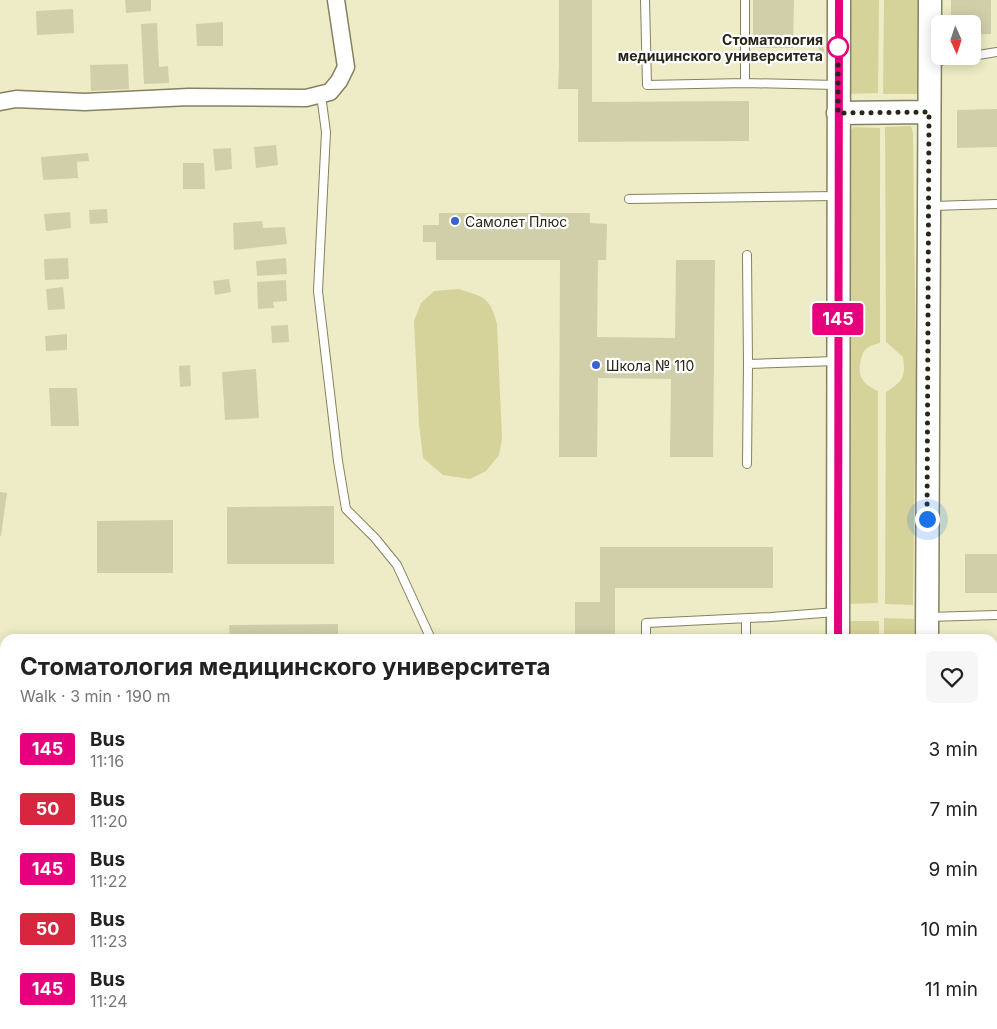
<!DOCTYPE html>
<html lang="en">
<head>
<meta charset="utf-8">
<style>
  body { margin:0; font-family:Inter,sans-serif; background:#f6f6f6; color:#222; height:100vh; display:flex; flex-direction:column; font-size:19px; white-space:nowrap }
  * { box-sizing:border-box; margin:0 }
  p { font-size:16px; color:#767676 }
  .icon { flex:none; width:28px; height:28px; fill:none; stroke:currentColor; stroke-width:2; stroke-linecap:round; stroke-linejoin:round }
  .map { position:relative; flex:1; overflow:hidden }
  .panel { position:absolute; left:0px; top:634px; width:998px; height:396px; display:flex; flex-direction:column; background:#fff; border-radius:15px 15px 0 0; box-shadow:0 2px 12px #0003 }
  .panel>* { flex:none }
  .badge { padding:0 10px; border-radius:4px; font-size:18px; line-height:32px }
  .needle { width:32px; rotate:177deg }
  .buttons { position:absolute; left:931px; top:15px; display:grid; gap:10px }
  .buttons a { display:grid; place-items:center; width:50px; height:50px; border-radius:8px; background:#fff; box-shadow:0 2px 12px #0003; font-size:25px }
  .you { position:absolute; width:25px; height:25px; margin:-12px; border:4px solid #fff; border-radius:50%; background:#1a73e8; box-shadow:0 0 0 8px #1a73e833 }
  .map>.badge { position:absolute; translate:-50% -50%; box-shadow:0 0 0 2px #fff }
  .round { display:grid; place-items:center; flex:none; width:52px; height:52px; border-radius:8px; background:#f6f6f6 }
  .overview { display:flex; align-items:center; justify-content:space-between; height:85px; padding:0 20px }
  h1 { font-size:24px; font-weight:700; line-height:38px }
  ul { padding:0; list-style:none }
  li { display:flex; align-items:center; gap:15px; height:60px; padding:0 20px }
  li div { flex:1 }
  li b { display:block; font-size:19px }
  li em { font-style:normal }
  li .badge { min-width:55px; font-weight:700; text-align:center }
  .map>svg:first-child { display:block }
  .green { fill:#d6d39a }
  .building { fill:#d1cfaa }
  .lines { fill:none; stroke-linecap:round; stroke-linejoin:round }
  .service-casing { stroke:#848260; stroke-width:10 }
  .minor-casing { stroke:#848260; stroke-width:19 }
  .secondary-casing { stroke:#848260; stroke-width:25 }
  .service { stroke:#fff; stroke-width:8 }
  .minor { stroke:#fff; stroke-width:16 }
  .secondary { stroke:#fff; stroke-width:22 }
  .line-casing { stroke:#fff; stroke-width:11 }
  .line { stroke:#e6007e; stroke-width:8 }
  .walk { stroke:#272618; stroke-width:5; stroke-dasharray:0 9 }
  .stop-dot { fill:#fff; stroke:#e6007e; stroke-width:2.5 }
  .poi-dot { fill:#3662d2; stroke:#fff; stroke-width:2 }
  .labels { text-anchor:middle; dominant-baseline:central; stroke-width:4.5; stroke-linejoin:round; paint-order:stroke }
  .stop-label { font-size:14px; font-weight:bold; fill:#272618; stroke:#fff; text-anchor:end }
  .poi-label { font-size:14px; fill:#272618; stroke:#fff; text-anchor:start }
</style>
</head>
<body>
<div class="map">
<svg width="997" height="1029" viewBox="0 0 997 1029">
  <rect width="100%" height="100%" fill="#edecc6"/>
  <!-- green -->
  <path class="green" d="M846,0H879L878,93L846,94Z
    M884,0H920L921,94H883Z
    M911,126L913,133L916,371L913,605L885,604L886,392C903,381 906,377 903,357L886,342L885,127Z
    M854,127L880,128V343C876,344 869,346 866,349C862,353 861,359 860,364C858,379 865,385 878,391V603L849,604V131Z
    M459,289C484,297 490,297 497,324L502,439L499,455L486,471L470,479L443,475L423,458L419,424L414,321L421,303L434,291Z
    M884,618L914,619V639H884Z
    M847,621H879V639H847Z"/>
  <!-- building -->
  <path class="building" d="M125,0H151V11L126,13Z
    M559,0H592V102L749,101V141L578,142V89H558L559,65Z
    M753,0H794L793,48H753Z
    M951,0H991V34H972V24H951Z
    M73,9L74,33L37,35L36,11Z
    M223,22V46H197L196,24Z
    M157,23L159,67L168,66L169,83L144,84L141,24Z
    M823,37L824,55L819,56L818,38Z
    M128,64L129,89L91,91L90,65Z
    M997,109V147L957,148V110Z
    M276,145L278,165L256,168L254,147Z
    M231,148L232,169L215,171L213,149Z
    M88,153L89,161L77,162L78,178L43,180L41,157Z
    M183,163H204L205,189H183Z
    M107,209L108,223L90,224L89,210Z
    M70,212L71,228L46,231L44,214Z
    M439,213H590V223L607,224L606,260H598L597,337L675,338L676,260H715L713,457H670L671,379L598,378L597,457H559L560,260H436V242H423V225H439Z
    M262,221L263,228L285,227L287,244L234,250L233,223Z
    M68,258L69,279L45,280L44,259Z
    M286,258L287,274L257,276L256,261Z
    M229,279L231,292L215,295L213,281Z
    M286,280L287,301L273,302L274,308L258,309L257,282Z
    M63,287L65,309L48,310L46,289Z
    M288,325L289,342L272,343L271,326Z
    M67,334V350L46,351L45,336Z
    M190,365L191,386L180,387L179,366Z
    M256,369L259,418L225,420L222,372Z
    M49,388H77L79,426H51Z
    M0,492L7,493L1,536H0Z
    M334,506V564H227V507Z
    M173,520V573H97V521Z
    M600,547H773V588H615V639H575V602H600Z
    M965,554H997V593H965Z
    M338,624V639H230L229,625Z
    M0,679H5V715H0Z
    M36,1025H96V1029H36Z
    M301,1025H323L322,1029Z
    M462,1025H805V1029H462Z
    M955,1025H989V1029H955Z"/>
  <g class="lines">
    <defs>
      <path id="service" d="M645,0L647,85L745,83L836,85
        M745,0V83
        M972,56L997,52
        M932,62L970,56
        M321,95L326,132L318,291L338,461L346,509L375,538L397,565L431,639
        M629,199L836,196
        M932,206L997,204
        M747,255L748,364
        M747,464L748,364L836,361
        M928,617L997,615
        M646,639V623L771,617L836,612
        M746,639V619"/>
      <path id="minor" d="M0,102L16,99L85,102L189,97L306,98L330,92L339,81L346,67L336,0"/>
      <path id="secondary" d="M838,113L929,112
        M838,639L839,0
        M927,639L930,0
        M930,1025V1029
        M837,1029V1025"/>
    </defs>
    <!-- service casing -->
    <use href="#service" class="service-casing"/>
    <!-- minor casing -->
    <use href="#minor" class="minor-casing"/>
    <!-- secondary casing -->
    <use href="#secondary" class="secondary-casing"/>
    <!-- service -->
    <use href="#service" class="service"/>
    <!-- minor -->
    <use href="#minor" class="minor"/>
    <!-- secondary -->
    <use href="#secondary" class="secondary"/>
  </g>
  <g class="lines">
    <defs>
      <path id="line" d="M838,639L839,0"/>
    </defs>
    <!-- line casing -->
    <use href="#line" class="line-casing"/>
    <!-- line -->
    <use href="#line" class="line"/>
    <!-- walk -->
    <path class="walk" d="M838,47V113L929,112L927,519"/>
  </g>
  <!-- markers -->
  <circle class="stop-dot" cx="838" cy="47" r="10"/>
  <g class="poi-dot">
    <circle cx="455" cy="221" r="5"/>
    <circle cx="596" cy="365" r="5"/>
  </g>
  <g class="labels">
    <!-- stop labels -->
    <g class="stop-label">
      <text x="823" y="39">Стоматология<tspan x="823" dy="16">медицинского университета</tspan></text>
    </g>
    <!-- poi labels -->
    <g class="poi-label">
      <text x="465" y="221">Самолет Плюс</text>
      <text x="606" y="365">Школа № 110</text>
    </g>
  </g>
</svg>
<div class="buttons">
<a><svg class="needle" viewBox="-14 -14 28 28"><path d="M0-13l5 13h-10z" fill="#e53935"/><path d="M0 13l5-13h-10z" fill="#767676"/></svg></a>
</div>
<div class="you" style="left:927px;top:519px"></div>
<b class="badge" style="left:838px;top:319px;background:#e6007e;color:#fff">145</b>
<section class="panel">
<div class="overview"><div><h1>Стоматология медицинского университета</h1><p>Walk · 3 min · 190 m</p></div><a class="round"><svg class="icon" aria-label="heart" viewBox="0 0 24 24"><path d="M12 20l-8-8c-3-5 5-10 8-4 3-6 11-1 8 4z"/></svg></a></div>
<ul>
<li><span class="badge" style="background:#e6007e;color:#fff">145</span><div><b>Bus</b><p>11:16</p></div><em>3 min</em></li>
<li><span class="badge" style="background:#d7263d;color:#fff">50</span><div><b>Bus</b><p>11:20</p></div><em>7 min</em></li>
<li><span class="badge" style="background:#e6007e;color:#fff">145</span><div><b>Bus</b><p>11:22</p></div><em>9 min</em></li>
<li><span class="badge" style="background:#d7263d;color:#fff">50</span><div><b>Bus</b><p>11:23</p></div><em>10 min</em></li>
<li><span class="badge" style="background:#e6007e;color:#fff">145</span><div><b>Bus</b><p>11:24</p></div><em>11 min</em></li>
</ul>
</section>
</div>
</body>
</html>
